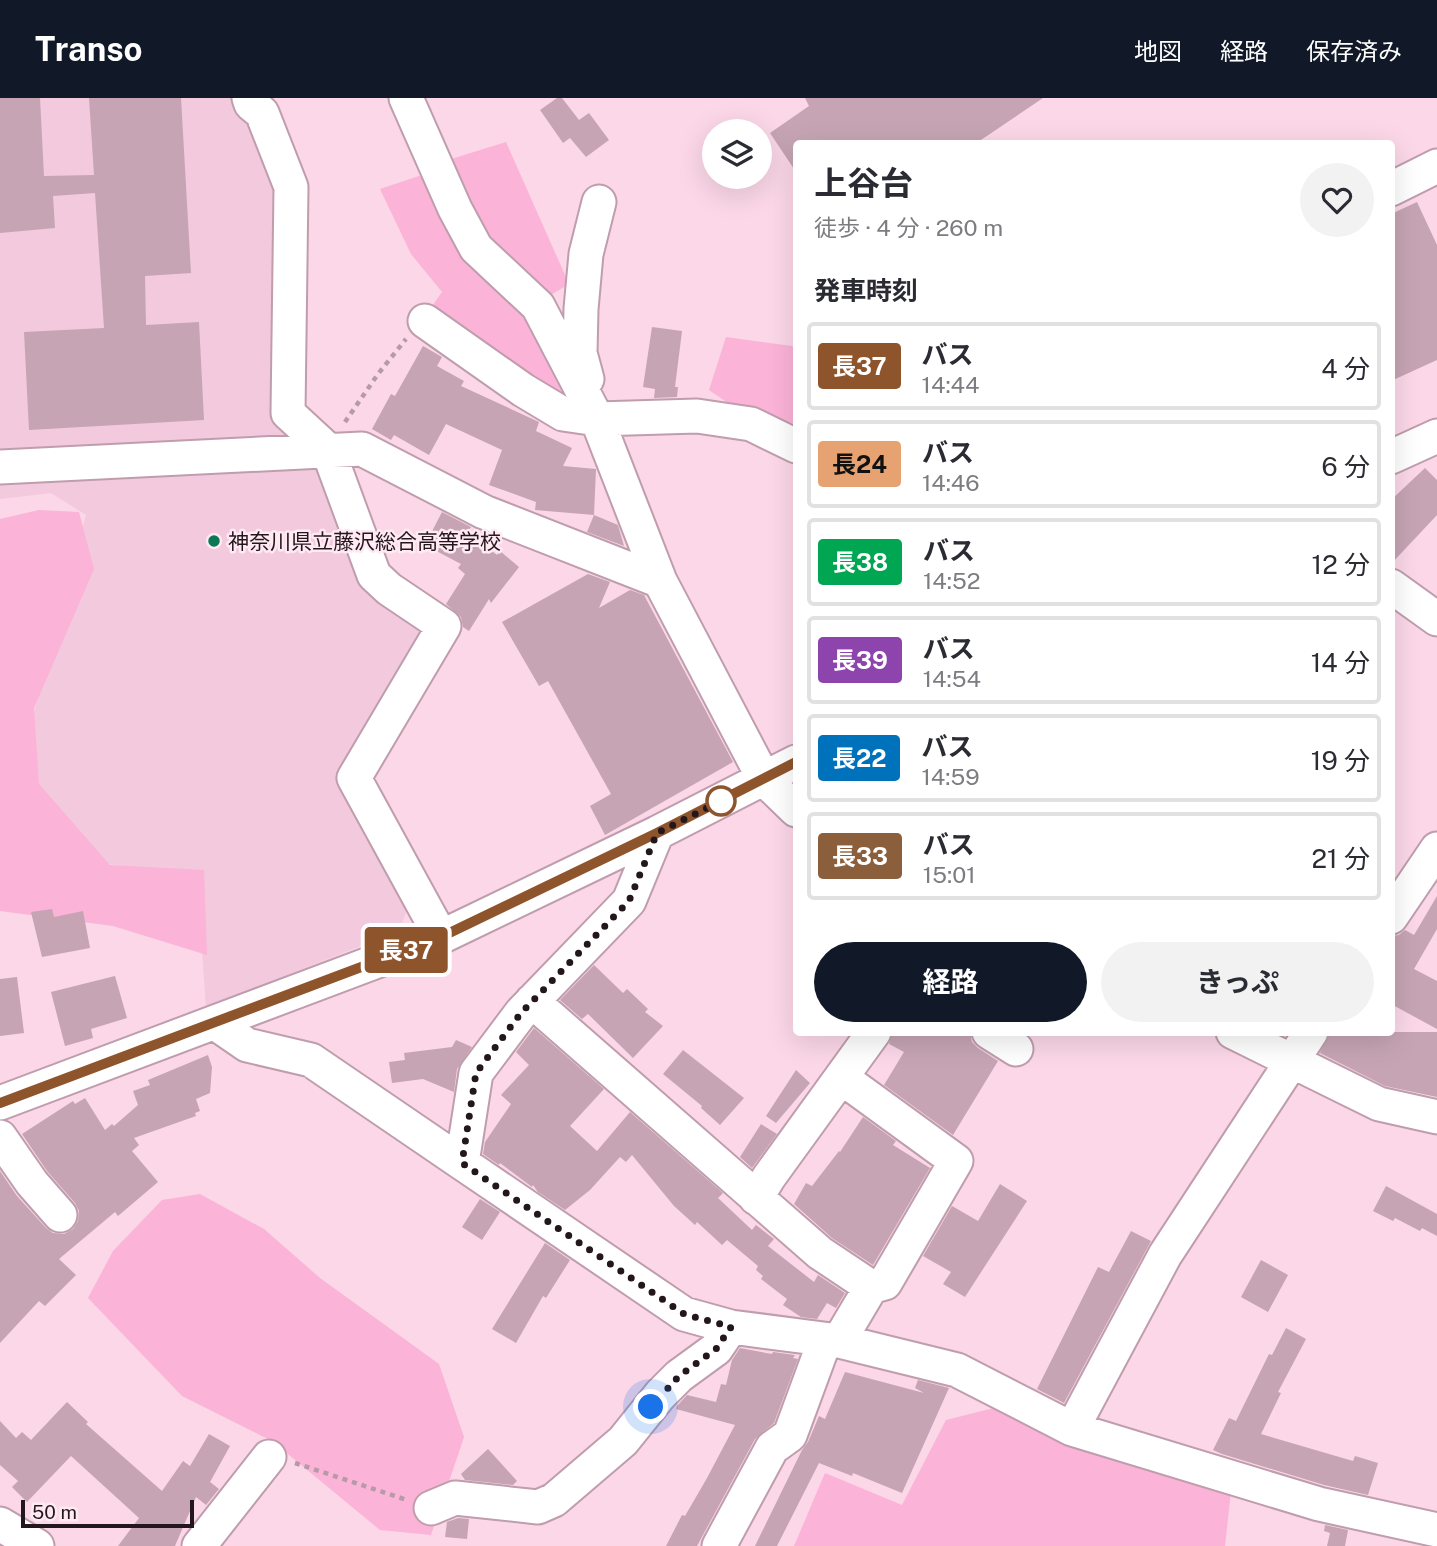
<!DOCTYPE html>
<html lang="ja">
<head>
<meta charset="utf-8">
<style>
  body { margin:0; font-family:"Public Sans","Noto Sans JP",sans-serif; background:#f2f2f3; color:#2b2b33; height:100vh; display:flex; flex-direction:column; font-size:26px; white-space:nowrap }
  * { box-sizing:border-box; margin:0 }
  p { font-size:23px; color:#7c7c81 }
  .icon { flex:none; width:38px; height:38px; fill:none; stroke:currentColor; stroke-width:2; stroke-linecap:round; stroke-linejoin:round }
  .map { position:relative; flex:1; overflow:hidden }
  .drawer { position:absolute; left:793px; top:42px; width:602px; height:896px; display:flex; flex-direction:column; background:#fff; border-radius:7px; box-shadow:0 7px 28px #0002 }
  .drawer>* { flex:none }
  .badge { padding:0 14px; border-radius:5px; font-size:24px; line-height:46px }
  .tools { position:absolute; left:702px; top:21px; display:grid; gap:14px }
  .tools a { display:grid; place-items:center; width:70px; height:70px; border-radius:50%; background:#fff; box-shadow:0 7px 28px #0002; font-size:35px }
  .scale { position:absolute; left:21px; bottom:18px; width:173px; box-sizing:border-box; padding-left:7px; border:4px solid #23171d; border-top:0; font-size:19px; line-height:24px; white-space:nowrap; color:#23171d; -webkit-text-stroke:5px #ffe9f3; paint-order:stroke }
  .you { position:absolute; width:35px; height:35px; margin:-18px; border:5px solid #fff; border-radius:50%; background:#1a73e8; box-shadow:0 0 0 10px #1a73e833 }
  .map>.badge { position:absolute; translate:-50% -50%; box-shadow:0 0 0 4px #fff }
  h2 { padding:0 21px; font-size:26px; line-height:63px }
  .round { display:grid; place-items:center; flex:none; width:74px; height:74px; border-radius:37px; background:#f2f2f3 }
  .summary { display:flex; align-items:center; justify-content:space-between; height:119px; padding:0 21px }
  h1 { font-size:33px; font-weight:700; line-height:52px }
  .button { display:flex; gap:14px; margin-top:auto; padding:14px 21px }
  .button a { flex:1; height:80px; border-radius:42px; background:#111827; color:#fff; font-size:28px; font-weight:700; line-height:80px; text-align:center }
  .button a+a { background:#f2f2f3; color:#2b2b33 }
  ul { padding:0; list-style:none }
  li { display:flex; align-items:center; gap:21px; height:88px; margin:0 14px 10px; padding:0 7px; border:4px solid #e1e1e2; border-radius:7px }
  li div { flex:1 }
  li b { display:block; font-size:26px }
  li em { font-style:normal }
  li .badge { min-width:77px; font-weight:700; text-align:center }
  header { display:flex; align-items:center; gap:42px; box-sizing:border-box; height:98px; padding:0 35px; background:#111827; color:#fff }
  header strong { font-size:33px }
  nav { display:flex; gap:38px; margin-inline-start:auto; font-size:24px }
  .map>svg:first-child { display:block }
  .built { fill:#f3c9dd }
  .green { fill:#fbb3d7 }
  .building { fill:#c6a4b4 }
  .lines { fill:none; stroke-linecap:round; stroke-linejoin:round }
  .minor-casing { stroke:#bf9dad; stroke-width:37 }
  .path { stroke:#b79aa8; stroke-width:4.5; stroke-dasharray:5 5; stroke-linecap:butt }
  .minor { stroke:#fff; stroke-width:33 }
  .line-casing { stroke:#fff; stroke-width:16 }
  .line { stroke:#8e552d; stroke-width:10 }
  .walk { stroke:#23171d; stroke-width:7; stroke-dasharray:0 12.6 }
  .poi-dot { fill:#0a7953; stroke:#ffe9f3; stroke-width:2.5 }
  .stop-dot { fill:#fff; stroke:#8e552d; stroke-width:3.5 }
  .labels { text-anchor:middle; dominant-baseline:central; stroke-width:5; stroke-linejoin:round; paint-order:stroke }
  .poi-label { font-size:21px; fill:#23171d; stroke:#ffe9f3; text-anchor:start }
</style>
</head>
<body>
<header>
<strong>Transo</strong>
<nav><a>地図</a><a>経路</a><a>保存済み</a></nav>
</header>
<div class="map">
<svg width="1437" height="1448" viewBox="0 0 1437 1448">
  <rect width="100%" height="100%" fill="#fbd7e8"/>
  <!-- built -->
  <path class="built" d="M0,0H232L248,19L279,91L275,317L323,365L360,478L430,531L349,678L412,798L399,833L206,909L198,796L188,777L65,760L10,704L86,417L51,395L0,401Z"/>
  <!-- green -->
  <path class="green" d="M506,44L569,186L544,201L484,144L448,62Z
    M422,77L473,167L524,217L568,306L428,214L442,194L411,156L380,91Z
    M726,239L792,248L796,252V332L744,316L709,292Z
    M39,412L79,414L94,471L34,610L39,686L110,767L204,772L207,857L113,828L0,813V421Z
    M200,1096L264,1131L320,1180L439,1266L464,1339L431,1437L380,1432L272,1343L182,1298L88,1200L113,1153L162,1102Z
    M994,1310L1080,1345L1231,1393L1225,1448H794L825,1375L902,1407L946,1322Z"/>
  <!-- building -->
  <path class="building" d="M0,0H40L44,78L94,77L89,0H181L191,175L145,178L146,227L199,224L204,322L29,332L24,234L104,230L95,95L53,98L55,130L0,135Z
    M557,0H562L579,22L589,15L609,42L586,59L570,40L563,45L540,12Z
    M805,0H1043L975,46H796V74L770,35L809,8Z
    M1417,104L1437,147V262L1391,283V116Z
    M652,229L682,233L675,289H678L677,299L654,300L655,291L643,289Z
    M423,248L442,259L437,268L464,283L461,288L539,324L536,333L572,350L563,368L596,371L594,417L535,412L536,404L489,387L502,352L446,326L429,357L394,337L391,342L372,331L391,296L395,298Z
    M1425,370L1437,382V417L1391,466V402Z
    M442,414L471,429L468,434L497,457L500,453L519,469L491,505L489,501L469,533L463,529L461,519L446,506L465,476L458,470L461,466L425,447Z
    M594,417L618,427L624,448L587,434Z
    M588,476L610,484L599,510L630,492L644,497L733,664L605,737L590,708L611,696L548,583L539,588L502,524Z
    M1437,798V831L1414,871L1437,883V931L1391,906V838L1399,837L1405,832L1414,837Z
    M52,811L54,819L83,813L90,850L42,859L31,814Z
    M594,867L623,895L627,891L648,911L645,914L663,928L633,960L588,916L582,921L560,902Z
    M115,878L127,920L91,931L93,940L65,948L51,894Z
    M17,879L24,935L0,938V881Z
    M534,930L604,991L570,1028L597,1053L630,1014L723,1095L718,1100L752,1132L756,1127L774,1141L768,1148L814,1184L818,1177L845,1195L836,1210L827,1205L817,1221L801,1219L783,1207L787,1201L761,1181L763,1178L756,1172L758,1168L727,1142L722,1147L697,1124L695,1127L674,1108L632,1057L626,1064L620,1059L590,1092L565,1112L538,1094L533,1087L532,1089L500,1065L499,1067L483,1056L485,1044L511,1006L501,997L529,967L516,954Z
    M893,934H970L972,944L978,950L998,963L953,1037L884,987L904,954L889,946Z
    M1330,934H1437V999L1385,988L1320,955Z
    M456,942L472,949L457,971L454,994L423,981L392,985L389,964L405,962L404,955L452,949Z
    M683,952L744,1000L720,1027L701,1010L702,1008L663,976Z
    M208,957L212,969L210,995L196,1001L200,1013L195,1015L196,1018L134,1040L139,1047L132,1053L158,1084L118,1118L115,1114L59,1161L76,1177L45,1208L39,1203L0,1245V1073L17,1098L46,1130L53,1135L64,1136L73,1131L78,1123L79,1113L75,1105L47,1073L22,1036L73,1003L75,1006L85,1000L105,1032L112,1026L114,1028L138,1007L133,993L150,987L148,982Z
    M796,972L810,985L776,1025L766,1018Z
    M863,1019L896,1043L893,1047L930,1070L873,1167L832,1140L794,1106L806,1085L812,1088L839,1053L840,1054Z
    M761,1026L777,1036L752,1070L740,1059Z
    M1000,1086L1027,1103L965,1199L943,1186L951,1174L923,1158L952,1108L978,1123Z
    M1386,1088L1437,1116V1138L1422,1130L1420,1133L1395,1120L1393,1123L1373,1113Z
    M480,1101L500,1114L482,1142L462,1129Z
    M1131,1133L1151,1143L1064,1305L1037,1291L1098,1169L1109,1174Z
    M545,1145L570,1162L546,1200L543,1198L516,1245L492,1231Z
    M1261,1162L1288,1177L1268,1214L1241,1199Z
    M1286,1230L1306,1241L1278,1294L1281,1295L1261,1336L1353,1363L1355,1358L1378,1365L1368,1397L1324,1387L1222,1356L1213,1352L1229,1320L1236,1323L1269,1256L1272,1257Z
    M740,1250L772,1256L773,1254L795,1257L793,1260L798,1261L774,1325L755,1341L697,1448H666L682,1417L685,1418L707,1380L735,1327L676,1311L677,1308L687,1297L716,1304L721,1286L726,1287L732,1262Z
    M845,1274L924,1295L915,1290L918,1282L949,1290L902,1395L853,1375L852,1378L819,1365L777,1448H755L802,1352L808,1344L819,1318L825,1321Z
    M67,1304L88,1324L86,1326L162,1393L183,1363L190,1368L209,1336L230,1348L210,1384L219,1391L206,1407L196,1399L175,1448H118L139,1420L71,1358L27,1404L12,1389L18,1383L0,1367V1323L16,1340L22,1334L31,1342Z
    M488,1351L517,1383L513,1387L465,1382L461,1376Z
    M458,1420L469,1421L467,1441L445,1439L447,1424Z
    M1325,1427L1348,1432L1345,1448H1327L1330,1435L1324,1433Z"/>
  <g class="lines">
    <defs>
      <path id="minor" d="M249,0L251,6L262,15L291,89L288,315L328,352L374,477L389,491L444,528L354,680L441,839
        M406,0L455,111L476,150L538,208L597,321L660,483L764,681L796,712
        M1391,91L1437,68
        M425,223L523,292L563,316L597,321L697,318L751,326L796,348
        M587,281L580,255L581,211L586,156L599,104
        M1391,359L1437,338
        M0,369L362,351L484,414L660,483
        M1391,488L1437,521
        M657,735L629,803L521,915L476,975L462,1065L684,1216L731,1229L839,1243L957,1272L1072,1331L1319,1406L1437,1432
        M1391,819L1437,751
        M532,903L820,1155L871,1189L839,1243
        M215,925L247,947L311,962L462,1065
        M989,934L1016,951
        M1233,934L1379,1006L1437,1019
        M842,980L956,1063L885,1185L871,1189
        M0,1005L441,839L657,735L796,664
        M0,1039L32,1085L60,1117
        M756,1100L769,1079L874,934
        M1072,1331L1165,1157L1311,934
        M431,1410L455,1400L538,1409L554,1402L623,1343L660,1297L679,1278L716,1251L731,1229
        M0,1426L37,1448
        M199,1448L269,1359
        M719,1448L772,1350L790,1337L825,1242"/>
    </defs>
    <!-- minor casing -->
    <use href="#minor" class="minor-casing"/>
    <!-- path -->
    <path class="path" d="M345,324L378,276L406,241
      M295,1365L407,1402"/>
    <!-- minor -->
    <use href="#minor" class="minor"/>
  </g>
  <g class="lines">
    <defs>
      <path id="line" d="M0,1005L441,839L657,735L796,664"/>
    </defs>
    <!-- line casing -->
    <use href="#line" class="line-casing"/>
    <!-- line -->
    <use href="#line" class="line"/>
    <!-- walk -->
    <path class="walk" d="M651,1309L679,1278L716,1251L731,1229L684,1216L462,1065L476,975L521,915L629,803L657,735L721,703"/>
  </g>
  <!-- markers -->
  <circle class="poi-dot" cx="214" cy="443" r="7"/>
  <circle class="stop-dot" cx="721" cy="703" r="14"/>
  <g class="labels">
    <!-- poi labels -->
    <g class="poi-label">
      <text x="228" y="443">神奈川県立藤沢総合高等学校</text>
    </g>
  </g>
</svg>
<div class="tools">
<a><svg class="icon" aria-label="layers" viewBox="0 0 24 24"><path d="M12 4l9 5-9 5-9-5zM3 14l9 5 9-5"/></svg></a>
</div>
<div class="scale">50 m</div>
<div class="you" style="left:651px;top:1309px"></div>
<b class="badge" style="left:406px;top:852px;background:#8e552d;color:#fff">長37</b>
<section class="drawer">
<div class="summary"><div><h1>上谷台</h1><p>徒歩 · 4 分 · 260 m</p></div><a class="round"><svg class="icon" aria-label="heart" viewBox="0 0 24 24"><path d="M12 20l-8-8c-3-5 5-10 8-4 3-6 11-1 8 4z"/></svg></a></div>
<h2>発車時刻</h2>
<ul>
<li><span class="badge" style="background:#8e552d;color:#fff">長37</span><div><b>バス</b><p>14:44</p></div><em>4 分</em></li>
<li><span class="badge" style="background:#e6a271;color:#111">長24</span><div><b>バス</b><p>14:46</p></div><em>6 分</em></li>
<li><span class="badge" style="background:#00a651;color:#fff">長38</span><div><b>バス</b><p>14:52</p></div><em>12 分</em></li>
<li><span class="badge" style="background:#8e44ad;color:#fff">長39</span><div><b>バス</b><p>14:54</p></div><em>14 分</em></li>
<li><span class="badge" style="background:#0072bc;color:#fff">長22</span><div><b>バス</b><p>14:59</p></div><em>19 分</em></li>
<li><span class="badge" style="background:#8b5e3c;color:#fff">長33</span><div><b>バス</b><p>15:01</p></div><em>21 分</em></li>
</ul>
<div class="button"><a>経路</a><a>きっぷ</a></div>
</section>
</div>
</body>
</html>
